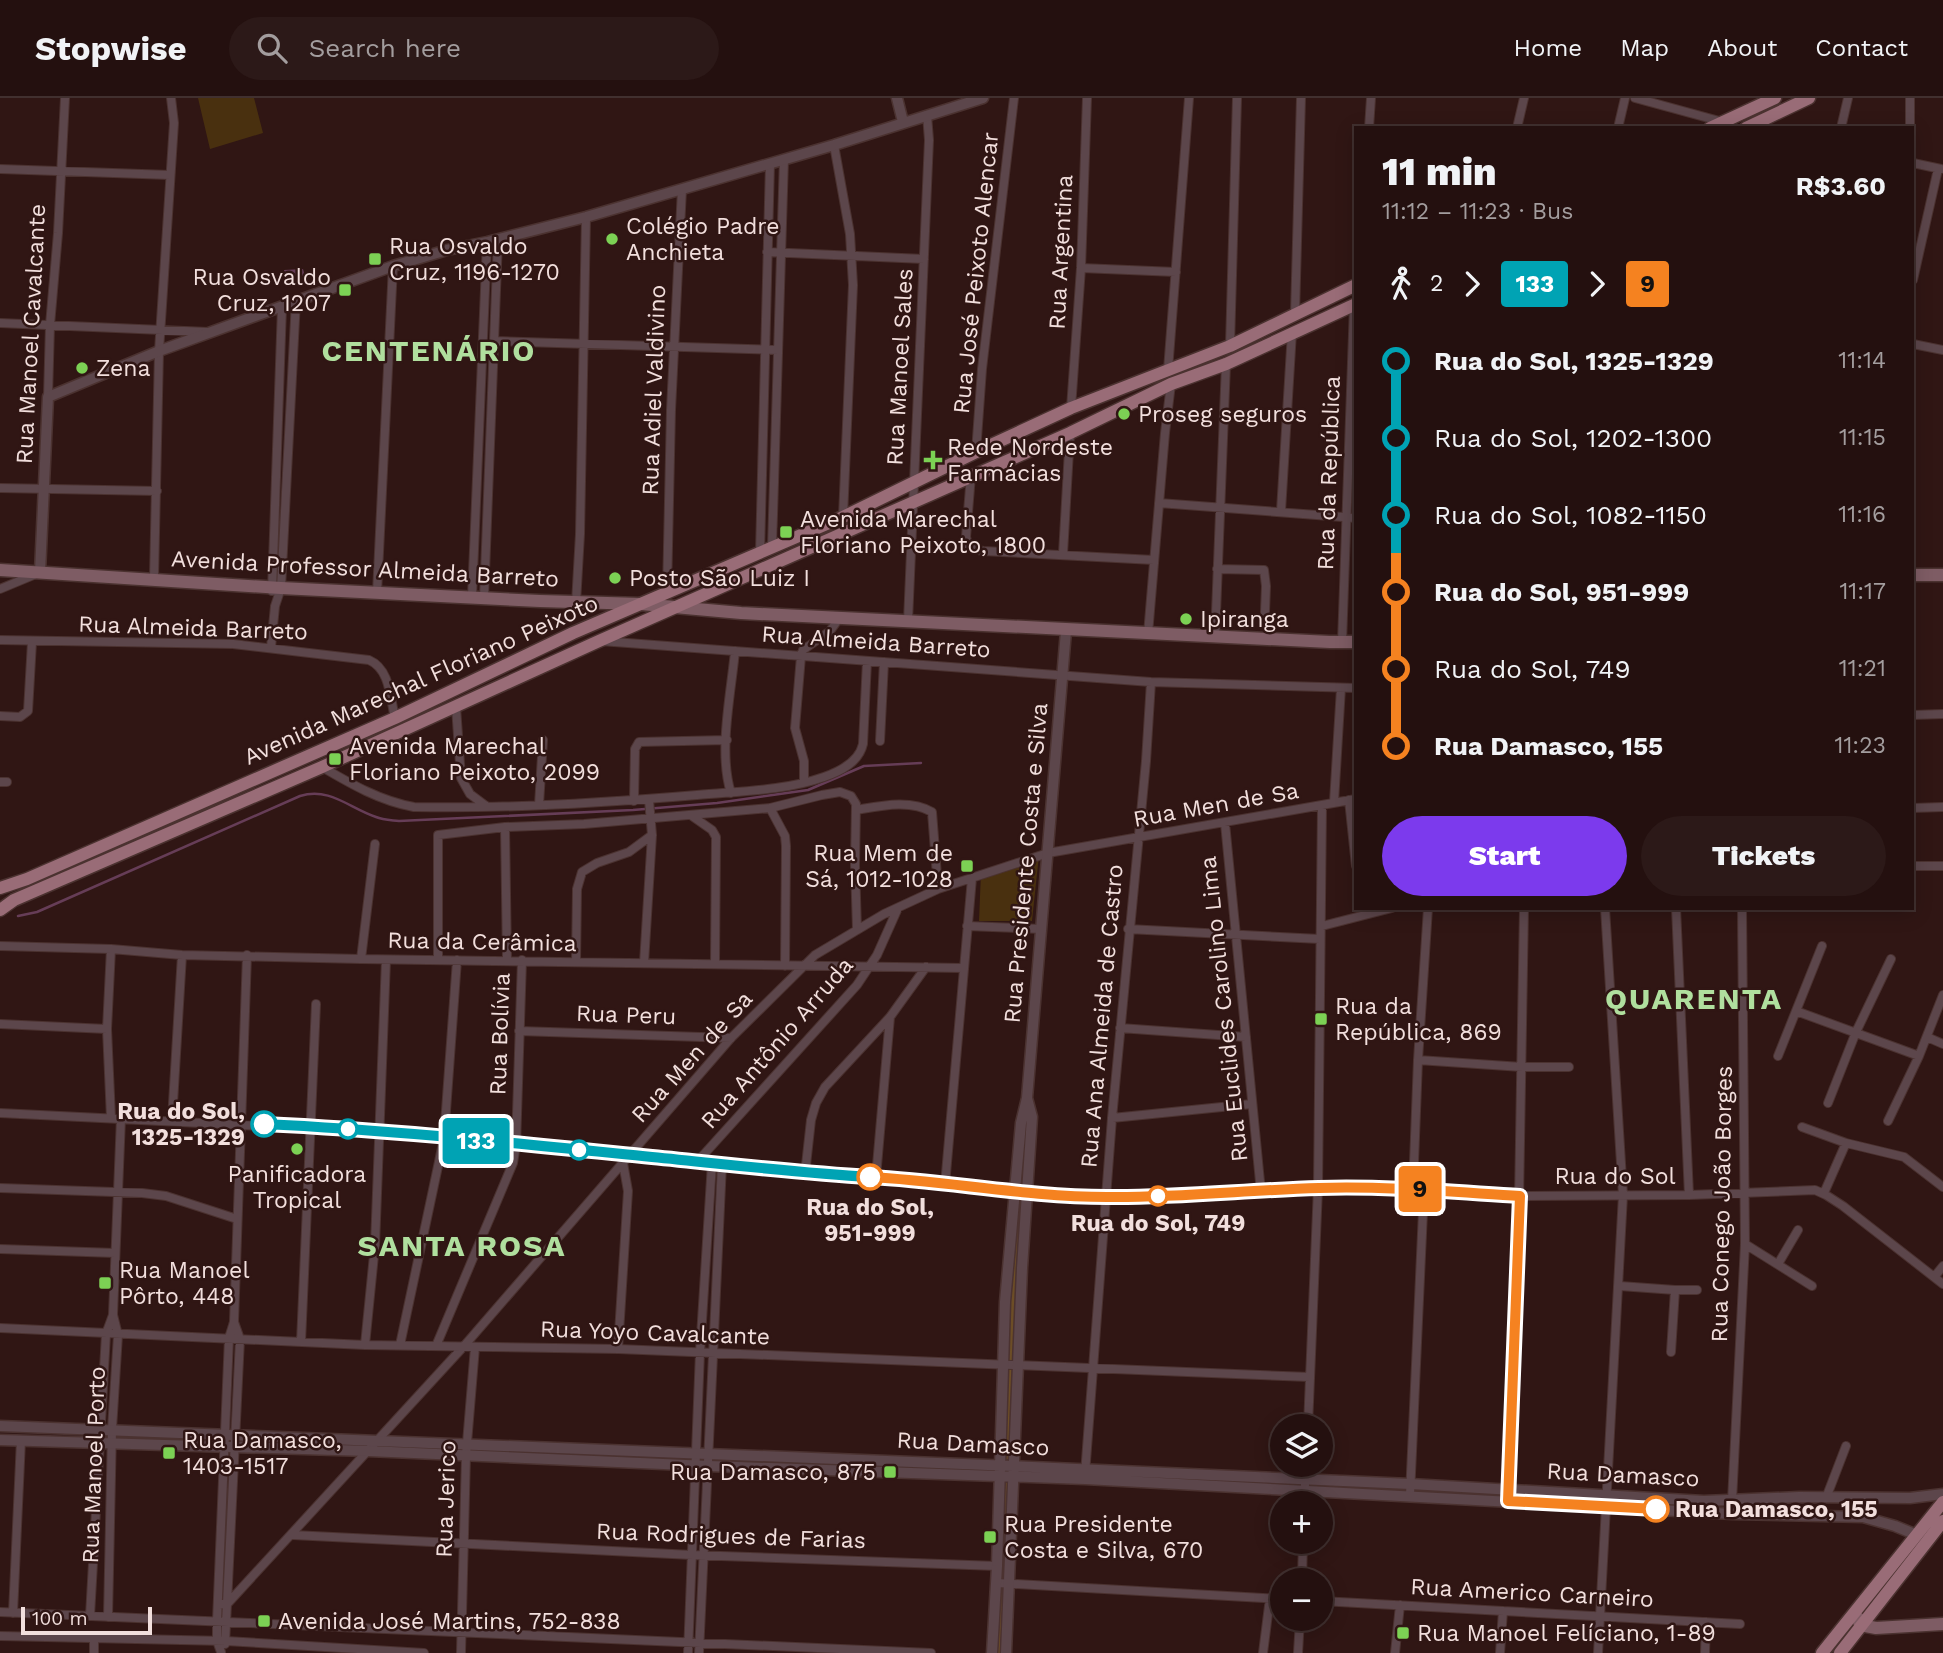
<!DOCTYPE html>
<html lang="en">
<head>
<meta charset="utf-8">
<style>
  body { margin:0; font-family:"Work Sans",sans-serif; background:#2c1918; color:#f1f3f6; height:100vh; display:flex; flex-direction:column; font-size:26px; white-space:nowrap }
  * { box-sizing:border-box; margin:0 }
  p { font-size:23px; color:#a39d9e }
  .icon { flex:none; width:38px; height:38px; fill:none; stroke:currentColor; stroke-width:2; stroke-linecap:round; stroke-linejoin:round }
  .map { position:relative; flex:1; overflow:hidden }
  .panel { position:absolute; left:1354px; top:28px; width:560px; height:784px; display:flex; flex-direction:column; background:#24100f; border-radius:0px; box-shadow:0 4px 18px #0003,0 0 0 2px #41302f }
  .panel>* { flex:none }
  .badge { padding:0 14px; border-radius:5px; font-size:24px; line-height:46px }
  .fabs { position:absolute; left:1270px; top:1316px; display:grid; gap:14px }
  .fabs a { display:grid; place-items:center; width:63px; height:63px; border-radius:50%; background:#24100f; box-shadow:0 4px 18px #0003,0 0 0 2px #41302f; font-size:35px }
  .scale { position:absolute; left:21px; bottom:18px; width:131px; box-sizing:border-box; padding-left:7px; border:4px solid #f2dfdd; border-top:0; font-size:19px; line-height:24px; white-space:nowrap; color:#f2dfdd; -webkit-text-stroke:5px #301614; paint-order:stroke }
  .map>.badge { position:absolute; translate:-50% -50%; box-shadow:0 0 0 4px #fff }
  .legs { display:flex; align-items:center; gap:10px; height:77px; padding:0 28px; font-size:23px }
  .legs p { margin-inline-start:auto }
  .headline { display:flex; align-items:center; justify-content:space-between; height:119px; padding:0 28px }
  h1 { font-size:38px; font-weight:800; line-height:52px }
  .button { display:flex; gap:14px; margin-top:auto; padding:14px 28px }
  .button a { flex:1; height:80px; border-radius:42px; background:#7c3aed; color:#fff; font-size:28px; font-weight:800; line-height:80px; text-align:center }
  .button a+a { background:#2c1918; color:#f1f3f6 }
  ul { padding:0 28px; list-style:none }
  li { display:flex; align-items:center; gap:24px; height:77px; font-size:26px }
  li i { display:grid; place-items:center; width:10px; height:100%; margin:0 9px; background:currentColor }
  li i::after { content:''; width:18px; height:18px; margin:-9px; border:5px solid; border-radius:50%; background:#24100f }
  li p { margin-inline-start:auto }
  li:first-child i { background:linear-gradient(#0000 50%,currentColor 0) }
  li:last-child i { background:linear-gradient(currentColor 50%,#0000 0) }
  header { display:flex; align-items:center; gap:42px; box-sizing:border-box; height:98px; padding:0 35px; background:#24100f; border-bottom:2px solid #41302f }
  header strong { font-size:33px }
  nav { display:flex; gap:38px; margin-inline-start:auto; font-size:24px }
  .search { width:490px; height:63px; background:#2c1918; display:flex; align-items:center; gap:18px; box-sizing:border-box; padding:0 24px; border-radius:38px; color:#a39d9e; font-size:26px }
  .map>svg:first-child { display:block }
  .green { fill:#49300f }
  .forest { fill:#6c4d26 }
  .water { fill:#663d57 }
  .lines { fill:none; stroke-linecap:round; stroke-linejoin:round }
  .stream { stroke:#663d57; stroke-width:2.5 }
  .minor-casing { stroke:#4b3230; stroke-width:10 }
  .tertiary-casing { stroke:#4b3230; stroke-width:13 }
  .secondary-casing { stroke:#4b3230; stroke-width:15 }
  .primary-casing { stroke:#4b3230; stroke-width:15 }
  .minor { stroke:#5c464b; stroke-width:8 }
  .tertiary { stroke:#5c464b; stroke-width:10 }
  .secondary { stroke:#7e5c64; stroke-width:12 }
  .primary { stroke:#996c77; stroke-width:12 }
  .line-1-casing { stroke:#fff; stroke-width:16 }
  .line-2-casing { stroke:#fff; stroke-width:16 }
  .line-1 { stroke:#00a3b4; stroke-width:10 }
  .line-2 { stroke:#f58220; stroke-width:10 }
  .poi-dot { fill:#7cd154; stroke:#301614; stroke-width:2.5 }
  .stop-1-dot { fill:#fff; stroke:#00a3b4; stroke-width:3.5 }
  .stop-2-dot { fill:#fff; stroke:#f58220; stroke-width:3.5 }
  .labels { text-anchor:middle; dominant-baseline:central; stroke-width:5; stroke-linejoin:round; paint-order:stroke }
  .poi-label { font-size:23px; fill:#f2dfdd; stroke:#301614; text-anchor:start }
  .street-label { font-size:23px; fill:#f2dfdd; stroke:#301614 }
  .stop-label { font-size:23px; font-weight:bold; fill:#f2dfdd; stroke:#301614 }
  .district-label { font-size:30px; font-weight:bold; letter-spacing:2px; fill:#b0df9e; stroke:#301614 }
</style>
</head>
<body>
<header>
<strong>Stopwise</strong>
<div class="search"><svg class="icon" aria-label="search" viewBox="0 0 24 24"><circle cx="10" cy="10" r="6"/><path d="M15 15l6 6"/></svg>Search here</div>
<nav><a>Home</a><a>Map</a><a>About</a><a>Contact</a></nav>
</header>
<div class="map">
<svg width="1943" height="1555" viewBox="0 0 1943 1555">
  <rect width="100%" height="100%" fill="#301614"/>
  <!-- green -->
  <path class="green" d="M198,0H254L263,35L210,51Z
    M1039,757L1032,823H979L981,774Z"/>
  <!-- forest -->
  <path class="forest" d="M1027,1005L1004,1555H995C1002,1371 1006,1188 1027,1005Z"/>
  <!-- water -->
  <path class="water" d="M303,171L306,182L287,189L284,172Z"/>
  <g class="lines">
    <!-- stream -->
    <path class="stream" d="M18,818L37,814L300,698C330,689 349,710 376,719C383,722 391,722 399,723L633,712L717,705L808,692L864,668L921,665"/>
    <defs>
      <path id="minor" d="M1635,0L1723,24
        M1910,0V30
        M1369,30L1371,0
        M1517,30L1524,0
        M1618,30L1625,0
        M1841,30L1848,0
        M834,47L850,136L853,187L843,419
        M1913,65L1941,71
        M0,71L170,77
        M767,154L924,161
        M1081,170L1176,174
        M1913,182L1938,71
        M1295,216L1301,0
        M0,225L208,234
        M495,243L778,252
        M1913,246L1943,252
        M1230,248L1237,0
        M1168,272L1189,0
        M48,299L50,227L58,135L65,0
        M1071,310L1081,170L1087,0
        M976,354L982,271L1014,0
        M971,377L966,439L969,450L983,453L1154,462
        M0,390L157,393
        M1159,405L1356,420
        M1281,413L1292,234
        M772,449L784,61
        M760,455L770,65
        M1063,456L1070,335
        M1217,471L1264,472L1266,488L1265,514
        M154,480L159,253L174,25L171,0
        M0,491L36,476
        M272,493L282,209
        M667,494L671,312L682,91
        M377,495L393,168
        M472,499L487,144
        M484,500L498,141
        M576,505L580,436L586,119
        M908,523L929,42L927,17
        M1148,536L1165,335L1171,286
        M1215,540L1226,266
        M0,542L233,546L369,562C390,571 390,599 395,620
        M601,543L1151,584L1356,590
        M1342,545L1354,208
        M271,549L275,508L281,490L296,202
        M456,609L461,680L470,696L486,708
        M1913,617L1943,616
        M0,618L20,619L28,613L32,544
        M880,643L884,564
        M322,669C351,686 380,703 414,709C509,711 603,705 697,697C740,693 784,693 824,679C841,673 859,664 863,646L867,563
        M0,684H7
        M804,684V663L795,630L801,558L803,552L830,533L840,519
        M731,695C718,654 731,596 735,553
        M1349,702L1356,768
        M634,703L635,651L639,644L727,642
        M1334,704L1341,590
        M539,707L543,642
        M770,710L785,738L786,748L785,868
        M1913,710L1943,709
        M856,712C880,708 910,701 932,714L938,791
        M692,718L712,732L716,739L715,866
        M1225,725L1261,1094
        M505,729L507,862
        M1913,768H1943
        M1676,810L1689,1097
        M967,828L1042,831
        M1322,828L1392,810
        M1128,831L1320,841
        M0,848L111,851L182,857L361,861L963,870
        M111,851L107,931L111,1020
        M361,861L375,746
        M438,862V737L505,729L584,726L770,710L822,697L840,694L851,698L856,706L855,767L857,832
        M576,864L577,791L582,774L597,765L629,754L652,737
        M644,865L652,737L649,702
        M1796,913L1919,958
        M0,926L107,931
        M1120,930L1246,939
        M519,933L731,940
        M1927,939L1943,946
        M1778,958L1822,848
        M1418,962L1522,969H1569
        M1828,1005L1856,934L1891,861
        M0,1015L379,1034L805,1076L876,1079L945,1087L1105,1099L1198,1097L1318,1090H1413L1520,1098L1689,1097L1815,1092L1826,1097L1843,1108L1943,1186
        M1112,1020L1252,1006
        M172,1022L182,857
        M1888,1023L1919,958L1943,897
        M1802,1029L1846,1045L1904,1059L1943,1089
        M697,1064L857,887L877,857L898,810
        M805,1076L811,1022L816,1005L825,989L890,919L926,869
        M876,1079L890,919
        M945,1087L972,780
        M0,1090L142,1095L166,1098L237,1121
        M1413,1090L1418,962L1428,810
        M1824,1095L1846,1045
        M1745,1146L1812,1188
        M0,1151L115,1155
        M1778,1166L1798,1132
        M1935,1178L1943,1168
        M1620,1188L1675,1192H1697
        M0,1230L365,1247L618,1251L1310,1279
        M301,1244L316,906
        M365,1247L375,1147L386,862
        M400,1247L444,1040L457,862
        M436,1248L513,1065L516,1047L522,862
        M618,1251L628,1093L623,1065
        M1671,1254L1675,1192
        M1308,1328L1318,1090L1322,707
        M1085,1376L1112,1020L1146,663L1151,584
        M1410,1397L1424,1092
        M1826,1400L1846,1348
        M1508,1403L1518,1160L1524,810
        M1732,1403L1745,1146L1742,810
        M1304,1405L1306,1367
        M293,1437L692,1457L997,1468
        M1302,1482L1303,1444
        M997,1485L1283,1501
        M1321,1503L1740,1526
        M218,1507L228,1505L464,1248L731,940L815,857L884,816L938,791L1048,755L1356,701
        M0,1514L931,1555
        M13,1515L21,1342
        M90,1518L106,1236L113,1217
        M108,1519L112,1331L118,1237L113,1217L121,1020
        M0,1538L226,1543L424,1555
        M225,1546L240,1241L234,1224
        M221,1554L217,1543V1523L229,1240L234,1224L247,857
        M94,1555V1540
        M461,1555L466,1357L475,1249
        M688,1555L700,1254L712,1065
        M699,1555L722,1066
        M1263,1555L1270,1500
        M1298,1555L1300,1521
        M1395,1555L1400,1507
        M1500,1555L1503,1513
        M1598,1555L1623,1097L1605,810
        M1705,1555L1706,1524"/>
      <path id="tertiary" d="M897,0L903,24
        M40,474L48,299L159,253L393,168L447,152L487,144L586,119L834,47L983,0
        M0,1328L1013,1368L1410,1386L1704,1403L1799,1399L1910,1400L1943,1396
        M0,1342L368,1353L709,1368L1085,1381L1733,1416L1863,1419L1895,1428L1917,1437
        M992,1555L997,1468L1005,1204L1021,1025L1027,1000L1066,533
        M1006,1555L1022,1170L1032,1019L1027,1000"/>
      <path id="secondary" d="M0,472L281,490L540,503L641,506L741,515L1330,544H1356
        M1913,477H1943
        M1858,1520L1860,1527L1876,1530L1943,1526"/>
      <path id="primary" d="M1710,30L1775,0
        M1746,30L1809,0
        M0,790L27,781L395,620L573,535L843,419L976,354L1071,310L1230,248L1356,187
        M0,812L14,802L322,669L599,543L1070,335L1171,286L1226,266L1356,206
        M1822,1555L1943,1404
        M1840,1555L1943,1423"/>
    </defs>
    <!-- minor casing -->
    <use href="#minor" class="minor-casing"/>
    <!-- tertiary casing -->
    <use href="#tertiary" class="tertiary-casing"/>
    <!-- secondary casing -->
    <use href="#secondary" class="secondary-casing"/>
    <!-- primary casing -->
    <use href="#primary" class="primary-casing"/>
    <!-- minor -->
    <use href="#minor" class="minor"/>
    <!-- tertiary -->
    <use href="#tertiary" class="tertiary"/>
    <!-- secondary -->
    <use href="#secondary" class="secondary"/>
    <!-- primary -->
    <use href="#primary" class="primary"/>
  </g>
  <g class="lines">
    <defs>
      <path id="line-1" d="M264,1026C393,1032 523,1046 652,1059C725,1066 797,1075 870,1079"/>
      <path id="line-2" d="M870,1079C948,1083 1028,1099 1107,1099C1178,1100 1248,1092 1319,1090C1386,1088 1453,1094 1520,1098L1508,1403L1656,1411"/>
    </defs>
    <!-- line-1 casing -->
    <use href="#line-1" class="line-1-casing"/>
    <!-- line-2 casing -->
    <use href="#line-2" class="line-2-casing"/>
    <!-- line-1 -->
    <use href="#line-1" class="line-1"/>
    <!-- line-2 -->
    <use href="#line-2" class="line-2"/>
  </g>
  <!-- markers -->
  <g class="poi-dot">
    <circle cx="612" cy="141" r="7"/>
    <rect x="368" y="154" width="14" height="14" rx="3.5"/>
    <rect x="338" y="185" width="14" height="14" rx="3.5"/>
    <circle cx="82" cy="270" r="7"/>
    <circle cx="1124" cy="316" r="7"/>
    <path d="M929.5 351.5h7v7h7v7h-7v7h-7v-7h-7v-7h7z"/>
    <rect x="779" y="427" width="14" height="14" rx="3.5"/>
    <circle cx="615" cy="480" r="7"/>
    <circle cx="1186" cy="521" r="7"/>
    <rect x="328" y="654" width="14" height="14" rx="3.5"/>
    <rect x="960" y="761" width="14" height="14" rx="3.5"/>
    <rect x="1314" y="914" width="14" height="14" rx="3.5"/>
    <circle cx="297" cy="1051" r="7"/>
    <rect x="98" y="1178" width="14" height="14" rx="3.5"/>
    <rect x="162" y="1348" width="14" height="14" rx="3.5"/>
    <rect x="883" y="1367" width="14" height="14" rx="3.5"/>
    <rect x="983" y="1432" width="14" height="14" rx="3.5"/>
    <rect x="257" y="1516" width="14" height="14" rx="3.5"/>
    <rect x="1396" y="1528" width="14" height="14" rx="3.5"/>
  </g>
  <g class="stop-1-dot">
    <circle cx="264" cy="1026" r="12"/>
    <circle cx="348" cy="1031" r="9"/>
    <circle cx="579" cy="1052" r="9"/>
  </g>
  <g class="stop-2-dot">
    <circle cx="870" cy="1079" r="12"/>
    <circle cx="1158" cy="1098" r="9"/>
    <circle cx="1656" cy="1411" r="12"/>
  </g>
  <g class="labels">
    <!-- poi labels -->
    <g class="poi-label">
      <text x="626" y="128">Colégio Padre<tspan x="626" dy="26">Anchieta</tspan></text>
      <text x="389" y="148">Rua Osvaldo<tspan x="389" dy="26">Cruz, 1196-1270</tspan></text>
      <text x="331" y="179" text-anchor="end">Rua Osvaldo<tspan x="331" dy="26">Cruz, 1207</tspan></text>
      <text x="96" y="270">Zena</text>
      <text x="1138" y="316">Proseg seguros</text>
      <text x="947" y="349">Rede Nordeste<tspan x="947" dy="26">Farmácias</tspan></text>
      <text x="800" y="421">Avenida Marechal<tspan x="800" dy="26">Floriano Peixoto, 1800</tspan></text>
      <text x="629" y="480">Posto São Luiz I</text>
      <text x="1200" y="521">Ipiranga</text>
      <text x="349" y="648">Avenida Marechal<tspan x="349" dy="26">Floriano Peixoto, 2099</tspan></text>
      <text x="953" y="755" text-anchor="end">Rua Mem de<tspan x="953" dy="26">Sá, 1012-1028</tspan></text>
      <text x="1335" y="908">Rua da<tspan x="1335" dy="26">República, 869</tspan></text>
      <text x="297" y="1076" text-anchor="middle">Panificadora<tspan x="297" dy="26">Tropical</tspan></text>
      <text x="119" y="1172">Rua Manoel<tspan x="119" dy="26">Pôrto, 448</tspan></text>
      <text x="183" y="1342">Rua Damasco,<tspan x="183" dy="26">1403-1517</tspan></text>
      <text x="876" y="1374" text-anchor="end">Rua Damasco, 875</text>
      <text x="1004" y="1426">Rua Presidente<tspan x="1004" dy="26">Costa e Silva, 670</tspan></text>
      <text x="278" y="1523">Avenida José Martins, 752-838</text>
      <text x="1417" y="1535">Rua Manoel Felíciano, 1-89</text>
    </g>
    <!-- street labels -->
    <g class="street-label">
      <text transform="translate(1061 154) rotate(-87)">Rua Argentina</text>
      <text transform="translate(976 175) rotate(-84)">Rua José Peixoto Alencar</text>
      <text transform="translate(31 236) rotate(-87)">Rua Manoel Cavalcante</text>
      <text transform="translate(900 269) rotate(-87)">Rua Manoel Sales</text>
      <text transform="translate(654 292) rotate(-88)">Rua Adiel Valdivino</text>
      <text transform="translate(1329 375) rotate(-88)">Rua da República</text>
      <text transform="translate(365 471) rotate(3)">Avenida Professor Almeida Barreto</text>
      <text transform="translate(193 530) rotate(2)">Rua Almeida Barreto</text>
      <text transform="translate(876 544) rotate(4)">Rua Almeida Barreto</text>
      <text transform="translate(421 582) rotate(-24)">Avenida Marechal Floriano Peixoto</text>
      <text transform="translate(1216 707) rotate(-10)">Rua Men de Sa</text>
      <text transform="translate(1026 765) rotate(-85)">Rua Presidente Costa e Silva</text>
      <text transform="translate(482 844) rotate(1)">Rua da Cerâmica</text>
      <text transform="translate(1224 911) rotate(-96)">Rua Euclides Carolino Lima</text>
      <text transform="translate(626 917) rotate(2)">Rua Peru</text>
      <text transform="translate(1102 918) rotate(-85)">Rua Ana Almeida de Castro</text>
      <text transform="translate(500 936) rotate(-88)">Rua Bolívia</text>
      <text transform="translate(777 945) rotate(-49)">Rua Antônio Arruda</text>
      <text transform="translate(692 959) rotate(-48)">Rua Men de Sa</text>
      <text x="1615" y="1078">Rua do Sol</text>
      <text transform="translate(1722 1106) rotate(-89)">Rua Conego João Borges</text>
      <text transform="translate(655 1235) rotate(2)">Rua Yoyo Cavalcante</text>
      <text transform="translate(973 1346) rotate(3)">Rua Damasco</text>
      <text transform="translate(94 1367) rotate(-88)">Rua Manoel Porto</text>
      <text transform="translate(1623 1377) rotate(3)">Rua Damasco</text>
      <text transform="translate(446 1401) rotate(-88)">Rua Jerico</text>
      <text transform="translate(731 1438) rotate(2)">Rua Rodrigues de Farias</text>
      <text transform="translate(1532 1495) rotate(3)">Rua Americo Carneiro</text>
    </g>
    <!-- stop labels -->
    <g class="stop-label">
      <text x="245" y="1013" text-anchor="end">Rua do Sol,<tspan x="245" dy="26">1325-1329</tspan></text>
      <text x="870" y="1109">Rua do Sol,<tspan x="870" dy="26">951-999</tspan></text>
      <text x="1158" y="1125">Rua do Sol, 749</text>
      <text x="1675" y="1411" text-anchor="start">Rua Damasco, 155</text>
    </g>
    <!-- district labels -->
    <g class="district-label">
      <text x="429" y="252">CENTENÁRIO</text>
      <text x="1694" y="900">QUARENTA</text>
      <text x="462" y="1147">SANTA ROSA</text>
    </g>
  </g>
</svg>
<div class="fabs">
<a><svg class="icon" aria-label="layers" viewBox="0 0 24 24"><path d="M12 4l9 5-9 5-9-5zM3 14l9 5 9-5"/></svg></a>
<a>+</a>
<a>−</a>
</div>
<div class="scale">100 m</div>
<b class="badge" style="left:476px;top:1043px;background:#00a3b4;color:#fff">133</b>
<b class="badge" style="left:1420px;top:1091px;background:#f58220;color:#111">9</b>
<section class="panel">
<div class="headline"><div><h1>11 min</h1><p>11:12 – 11:23 · Bus</p></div><b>R$3.60</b></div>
<div class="legs"><svg class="icon" aria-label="walk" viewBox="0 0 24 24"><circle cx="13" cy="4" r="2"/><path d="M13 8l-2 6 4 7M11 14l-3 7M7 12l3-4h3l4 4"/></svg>2<svg class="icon" aria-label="forward" viewBox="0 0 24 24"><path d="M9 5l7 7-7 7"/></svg><b class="badge" style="background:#00a3b4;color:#fff">133</b><svg class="icon" aria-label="forward" viewBox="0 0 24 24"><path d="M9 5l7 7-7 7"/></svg><b class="badge" style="background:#f58220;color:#111">9</b></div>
<ul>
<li><i style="color:#00a3b4"></i><b>Rua do Sol, 1325-1329</b><p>11:14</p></li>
<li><i style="color:#00a3b4"></i><span>Rua do Sol, 1202-1300</span><p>11:15</p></li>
<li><i style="color:#00a3b4"></i><span>Rua do Sol, 1082-1150</span><p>11:16</p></li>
<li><i style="color:#f58220"></i><b>Rua do Sol, 951-999</b><p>11:17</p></li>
<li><i style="color:#f58220"></i><span>Rua do Sol, 749</span><p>11:21</p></li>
<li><i style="color:#f58220"></i><b>Rua Damasco, 155</b><p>11:23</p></li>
</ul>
<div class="button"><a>Start</a><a>Tickets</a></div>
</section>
</div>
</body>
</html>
